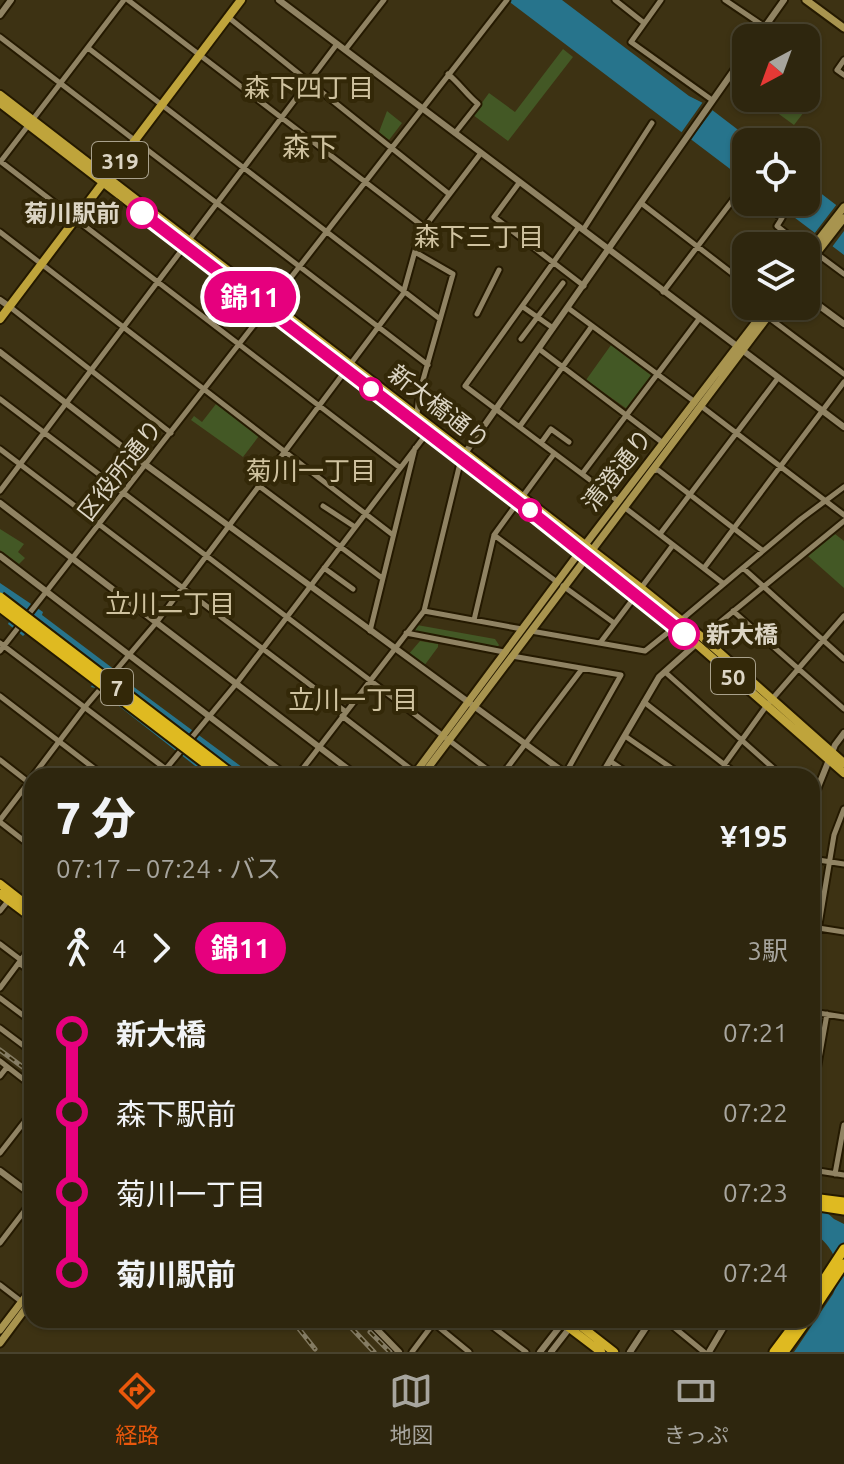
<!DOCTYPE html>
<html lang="ja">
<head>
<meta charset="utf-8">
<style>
  body { margin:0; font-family:Ubuntu,"Noto Sans JP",sans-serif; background:#362e17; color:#f1f3f6; height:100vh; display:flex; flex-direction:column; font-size:30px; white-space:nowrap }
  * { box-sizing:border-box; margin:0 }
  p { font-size:26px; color:#a7a59e }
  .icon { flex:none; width:44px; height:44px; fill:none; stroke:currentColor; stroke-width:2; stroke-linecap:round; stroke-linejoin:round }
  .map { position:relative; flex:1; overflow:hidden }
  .side { position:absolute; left:24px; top:768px; width:796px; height:560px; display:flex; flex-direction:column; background:#2e260e; border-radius:24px; box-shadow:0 2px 6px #0004,0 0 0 2px #49432e }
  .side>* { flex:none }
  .badge { padding:0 16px; border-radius:26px; font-size:28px; line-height:52px }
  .needle { width:52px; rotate:221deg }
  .tools { position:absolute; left:732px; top:24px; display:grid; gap:16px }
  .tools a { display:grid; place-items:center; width:88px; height:88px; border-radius:16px; background:#2e260e; box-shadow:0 2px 6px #0004,0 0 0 2px #49432e; font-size:40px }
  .map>.badge { position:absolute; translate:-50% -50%; box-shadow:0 0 0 4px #fff }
  .legs { display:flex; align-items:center; gap:12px; height:88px; padding:0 32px; font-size:26px }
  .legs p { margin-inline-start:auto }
  .overview { display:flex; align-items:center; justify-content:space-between; height:136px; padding:0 32px }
  h1 { font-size:44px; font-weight:800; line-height:60px }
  ul { padding:0 32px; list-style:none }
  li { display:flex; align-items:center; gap:28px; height:80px; font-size:30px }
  li i { display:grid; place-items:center; width:12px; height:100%; margin:0 10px; background:currentColor }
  li i::after { content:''; width:20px; height:20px; margin:-10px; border:6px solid; border-radius:50%; background:#2e260e }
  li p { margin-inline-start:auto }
  li:first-child i { background:linear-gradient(#0000 50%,currentColor 0) }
  li:last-child i { background:linear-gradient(currentColor 50%,#0000 0) }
  .tabs { display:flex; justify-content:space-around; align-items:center; height:112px; border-top:2px solid #49432e; background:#2e260e; font-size:22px; color:#a7a59e }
  .tabs a { display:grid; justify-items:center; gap:4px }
  .tabs .on { color:#ea580c }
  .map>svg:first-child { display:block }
  .green { fill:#435825 }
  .water { fill:#27748c }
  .pier { fill:#3d3213 }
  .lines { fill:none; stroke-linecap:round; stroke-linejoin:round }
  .minor-casing { stroke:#241900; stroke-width:9 }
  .tertiary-casing { stroke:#241900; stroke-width:10 }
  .secondary-casing { stroke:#241900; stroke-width:11 }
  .primary-casing { stroke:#241900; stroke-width:12 }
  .trunk-casing { stroke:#241900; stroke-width:12 }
  .motorway-casing { stroke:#241900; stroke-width:13 }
  .minor { stroke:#908363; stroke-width:5 }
  .tertiary { stroke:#908363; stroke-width:6 }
  .secondary { stroke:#a8944f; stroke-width:7 }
  .primary { stroke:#bfa43b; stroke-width:8 }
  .trunk { stroke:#cfaf2e; stroke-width:8 }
  .motorway { stroke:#dfba21; stroke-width:9 }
  .rail-casing { stroke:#857c63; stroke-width:5 }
  .rail { stroke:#332808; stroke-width:2; stroke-dasharray:6; stroke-linecap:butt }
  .motorway-bridge-casing { stroke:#241900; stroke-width:13; stroke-linecap:butt }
  .motorway-bridge { stroke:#dfba21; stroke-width:9 }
  .line-1-casing { stroke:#fff; stroke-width:18 }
  .line-1 { stroke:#e6007e; stroke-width:12 }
  .stop-1-dot { fill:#fff; stroke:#e6007e; stroke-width:4 }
  .labels { text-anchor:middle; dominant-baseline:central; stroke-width:8; stroke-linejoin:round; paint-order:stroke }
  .shield { fill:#332808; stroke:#a9a18c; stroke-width:2 }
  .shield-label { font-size:22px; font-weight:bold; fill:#dcd5c4 }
  .stop-label { font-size:24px; font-weight:bold; fill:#dcd5c4; stroke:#332808; text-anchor:end }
  .street-label { font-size:24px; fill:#dcd5c4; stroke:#332808 }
  .neighbourhood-label { font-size:26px; fill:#cfc29f; stroke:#332808 }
  .quarter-label { font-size:28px; fill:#cfc29f; stroke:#332808 }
</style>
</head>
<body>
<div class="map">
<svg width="844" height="1352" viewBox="0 0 844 1352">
  <rect width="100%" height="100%" fill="#3d3213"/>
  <!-- green -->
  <path class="green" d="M563,49L573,57L508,141L473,115L489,93L515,112Z
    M749,98H786L804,112L794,125L761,101L758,105Z
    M387,111L402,123L389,140L379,132Z
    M611,345L652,376L627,409L586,380Z
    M216,404L259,436L243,457L191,420L194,416L202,422Z
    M0,529L24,544L18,552L25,558L19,564L0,550Z
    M835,534L844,541V588L808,556Z
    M417,625L495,639L499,645L497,648L415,632Z
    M420,641L438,644V647L424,666L408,655Z"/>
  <!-- water -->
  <path class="water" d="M507,0H562L689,96L703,103L754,142H746V181Z
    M806,182L844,211V255L774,202H806Z
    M0,583L43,612L42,615L111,667L123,679L254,776H208L96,688L91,687L92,685L26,633L23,636L8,624L9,622L0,615Z
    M812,1199L834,1219L844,1224V1352H794L833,1294L841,1275C835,1256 830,1243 812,1232Z"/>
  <!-- pier -->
  <path class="pier" d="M705,99L715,107L690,140L681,133Z
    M837,204L844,209V231L832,247L814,234Z"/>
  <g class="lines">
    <defs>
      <path id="minor" d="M128,0L424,227
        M615,0L644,23
        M661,0L631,42L712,100
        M725,0L765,27
        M228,17L449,194
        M0,37L428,365
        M88,48L440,319
        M345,50L384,0
        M844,60L837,70L844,75
        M448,74C460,84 466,94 478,104L455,133
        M0,161L399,467
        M1,161L124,0
        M519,183L494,217L584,286
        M761,202L782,218L777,226L802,246
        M641,203L746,284
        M578,228L465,386L618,501
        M583,230L652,123
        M0,232L393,535
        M415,252L453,274L419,394L417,414
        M817,254L844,274
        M663,292L742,188L746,191
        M10,307L171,433
        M523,307L553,328
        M568,308L695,402
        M477,314L499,270
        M768,317L844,374
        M521,339L563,283
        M539,349L663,443
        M0,399L496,776
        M701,406L844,515
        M520,426L592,326
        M541,443L551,429L569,442
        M0,449L346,712
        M652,471L658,470L763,551
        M582,474L699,319
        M259,486L382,578
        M0,491L337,44
        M523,496L554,454
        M323,506L355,527
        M624,507L724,584
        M660,534L778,378
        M494,535L557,582
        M324,568L353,589
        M704,568L844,382
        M743,568L844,659
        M563,586L614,623
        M641,588L673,545
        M424,611L522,629
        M733,611L844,709
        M474,620L494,535L518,502
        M681,620L801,519L844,487
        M370,631L415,448
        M531,631L645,651L676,626
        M406,633L504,652
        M702,637L844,521
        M0,643L175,776
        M600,643L636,595
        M0,651L507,0
        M512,656L621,675L564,776
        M665,672L782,776
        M0,696L104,776
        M644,702L739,776
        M342,716L416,773
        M625,736L683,776
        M0,760L32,785
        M610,761L632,776
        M33,776L85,707L156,623L403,294L420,233L481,153
        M160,776L236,684L427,433
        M297,776L424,611L461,459
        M501,776L582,669
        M716,776L767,705L844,616
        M0,820L32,778
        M0,822L32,847
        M812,859L844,864
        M0,911L8,901
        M812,927L844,932
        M0,944L21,960
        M19,963L32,973
        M812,966L834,835L844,809
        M0,988L32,945
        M0,998L32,1022
        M812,1012L844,1017
        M0,1028L32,1052
        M0,1061L32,1086
        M0,1076L7,1067
        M812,1098L827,1014
        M0,1153L32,1112
        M812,1170L844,1175
        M835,1174L844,1125
        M0,1243L32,1201
        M0,1285L22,1302
        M430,1320L469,1352
        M484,1320L526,1352
        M665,1320L704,1352
        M412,1352L436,1320"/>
      <path id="tertiary" d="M279,0L844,427
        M0,15L11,0
        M757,38L784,0
        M806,296L844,324
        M0,300L10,307
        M0,352L146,465L569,776
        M463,456L746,53
        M0,503L357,776
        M0,556L287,776
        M601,776L659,677L696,644
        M812,802L835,745L844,733
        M0,1171L32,1195
        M368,1320L399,1352
        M540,1352L565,1320
        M551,1352L575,1321
        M630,1352L651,1320
        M709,1352L728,1320"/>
      <path id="secondary" d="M806,0L844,28
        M806,256L844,207
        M806,267L844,218
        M413,776L581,550L768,306
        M422,776L776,306
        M0,1330L32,1288
        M0,1343L32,1300"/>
      <path id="primary" d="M0,95L641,588L702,637L844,763
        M0,103L587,555L676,626L844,773
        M0,319L241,0"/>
      <path id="trunk" d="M0,884L32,909
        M0,894L32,918
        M559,1320L601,1352
        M573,1320L614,1352"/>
      <path id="motorway" d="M812,1198L844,1202
        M812,1205L844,1210
        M812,1298L844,1249
        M812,1312L844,1264
        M774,1352L798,1320
        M784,1352L807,1320"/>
    </defs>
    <!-- minor casing -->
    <use href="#minor" class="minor-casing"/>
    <!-- tertiary casing -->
    <use href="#tertiary" class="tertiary-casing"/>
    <!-- secondary casing -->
    <use href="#secondary" class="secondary-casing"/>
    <!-- primary casing -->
    <use href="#primary" class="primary-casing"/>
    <!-- trunk casing -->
    <use href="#trunk" class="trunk-casing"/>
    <!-- motorway casing -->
    <use href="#motorway" class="motorway-casing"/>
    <!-- minor -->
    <use href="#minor" class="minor"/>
    <!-- tertiary -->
    <use href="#tertiary" class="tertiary"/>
    <!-- secondary -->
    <use href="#secondary" class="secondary"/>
    <!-- primary -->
    <use href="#primary" class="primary"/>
    <!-- trunk -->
    <use href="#trunk" class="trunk"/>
    <!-- motorway -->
    <use href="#motorway" class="motorway"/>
    <defs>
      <path id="rail" d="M0,1050L32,1074
        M292,1320L315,1349
        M344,1320L374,1352
        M370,1332L390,1352"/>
    </defs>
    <!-- rail casing -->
    <use href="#rail" class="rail-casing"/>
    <!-- rail -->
    <use href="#rail" class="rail"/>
    <defs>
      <path id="motorway-bridge" d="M0,597L234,776
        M0,607L222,776"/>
    </defs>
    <!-- motorway-bridge casing -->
    <use href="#motorway-bridge" class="motorway-bridge-casing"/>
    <!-- motorway-bridge -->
    <use href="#motorway-bridge" class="motorway-bridge"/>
  </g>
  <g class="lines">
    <defs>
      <path id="line-1" d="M142,213L530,511L684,634"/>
    </defs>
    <!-- line-1 casing -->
    <use href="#line-1" class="line-1-casing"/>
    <!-- line-1 -->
    <use href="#line-1" class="line-1"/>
  </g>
  <!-- markers -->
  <g class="stop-1-dot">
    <circle cx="142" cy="213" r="14"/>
    <circle cx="371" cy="389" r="10"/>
    <circle cx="530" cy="510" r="10"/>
    <circle cx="684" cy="634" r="14"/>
  </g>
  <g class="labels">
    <!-- shield labels -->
    <g class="shield">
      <rect x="92" y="142" width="56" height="36" rx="6"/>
      <rect x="711" y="658" width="44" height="36" rx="6"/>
      <rect x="101" y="669" width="32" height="36" rx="6"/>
    </g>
    <g class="shield-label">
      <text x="120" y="160">319</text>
      <text x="733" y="676">50</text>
      <text x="117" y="687">7</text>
    </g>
    <!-- stop labels -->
    <g class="stop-label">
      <text x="120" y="213">菊川駅前</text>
      <text x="706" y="634" text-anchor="start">新大橋</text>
    </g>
    <!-- street labels -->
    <g class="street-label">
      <text transform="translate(439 407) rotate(38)">新大橋通り</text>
      <text transform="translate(120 470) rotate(-52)">区役所通り</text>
      <text transform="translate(617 470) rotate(-52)">清澄通り</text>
    </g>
    <!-- neighbourhood labels -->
    <g class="neighbourhood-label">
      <text x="309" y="87">森下四丁目</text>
      <text x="479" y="236">森下三丁目</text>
      <text x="311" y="470">菊川一丁目</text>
      <text x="170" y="603">立川二丁目</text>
      <text x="353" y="699">立川一丁目</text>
    </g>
    <!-- quarter labels -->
    <g class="quarter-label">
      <text x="310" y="146">森下</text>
    </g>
  </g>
</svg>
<div class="tools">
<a><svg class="needle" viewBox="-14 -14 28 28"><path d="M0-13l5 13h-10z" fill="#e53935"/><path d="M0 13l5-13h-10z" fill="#a7a59e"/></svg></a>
<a><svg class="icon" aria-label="locate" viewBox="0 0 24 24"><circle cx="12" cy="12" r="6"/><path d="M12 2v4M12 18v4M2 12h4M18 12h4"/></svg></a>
<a><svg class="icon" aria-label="layers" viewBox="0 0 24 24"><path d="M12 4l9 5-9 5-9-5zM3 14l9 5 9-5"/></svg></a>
</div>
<b class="badge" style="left:250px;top:297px;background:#e6007e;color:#fff">錦11</b>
<section class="side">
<div class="overview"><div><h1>7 分</h1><p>07:17 – 07:24 · バス</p></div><b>¥195</b></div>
<div class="legs"><svg class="icon" aria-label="walk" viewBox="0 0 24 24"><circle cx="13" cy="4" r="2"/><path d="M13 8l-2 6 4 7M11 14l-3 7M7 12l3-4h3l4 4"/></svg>4<svg class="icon" aria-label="forward" viewBox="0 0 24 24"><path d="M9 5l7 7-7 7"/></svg><b class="badge" style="background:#e6007e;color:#fff">錦11</b><p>3駅</p></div>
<ul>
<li><i style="color:#e6007e"></i><b>新大橋</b><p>07:21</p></li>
<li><i style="color:#e6007e"></i><span>森下駅前</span><p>07:22</p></li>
<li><i style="color:#e6007e"></i><span>菊川一丁目</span><p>07:23</p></li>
<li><i style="color:#e6007e"></i><b>菊川駅前</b><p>07:24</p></li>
</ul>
</section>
</div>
<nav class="tabs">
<a class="on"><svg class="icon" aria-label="directions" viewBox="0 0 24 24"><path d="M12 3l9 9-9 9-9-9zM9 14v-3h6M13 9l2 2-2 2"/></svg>経路</a>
<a><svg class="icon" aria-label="map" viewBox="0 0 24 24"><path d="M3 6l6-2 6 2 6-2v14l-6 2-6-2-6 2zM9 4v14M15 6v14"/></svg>地図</a>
<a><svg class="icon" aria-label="tickets" viewBox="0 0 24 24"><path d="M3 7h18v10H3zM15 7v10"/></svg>きっぷ</a>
</nav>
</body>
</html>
